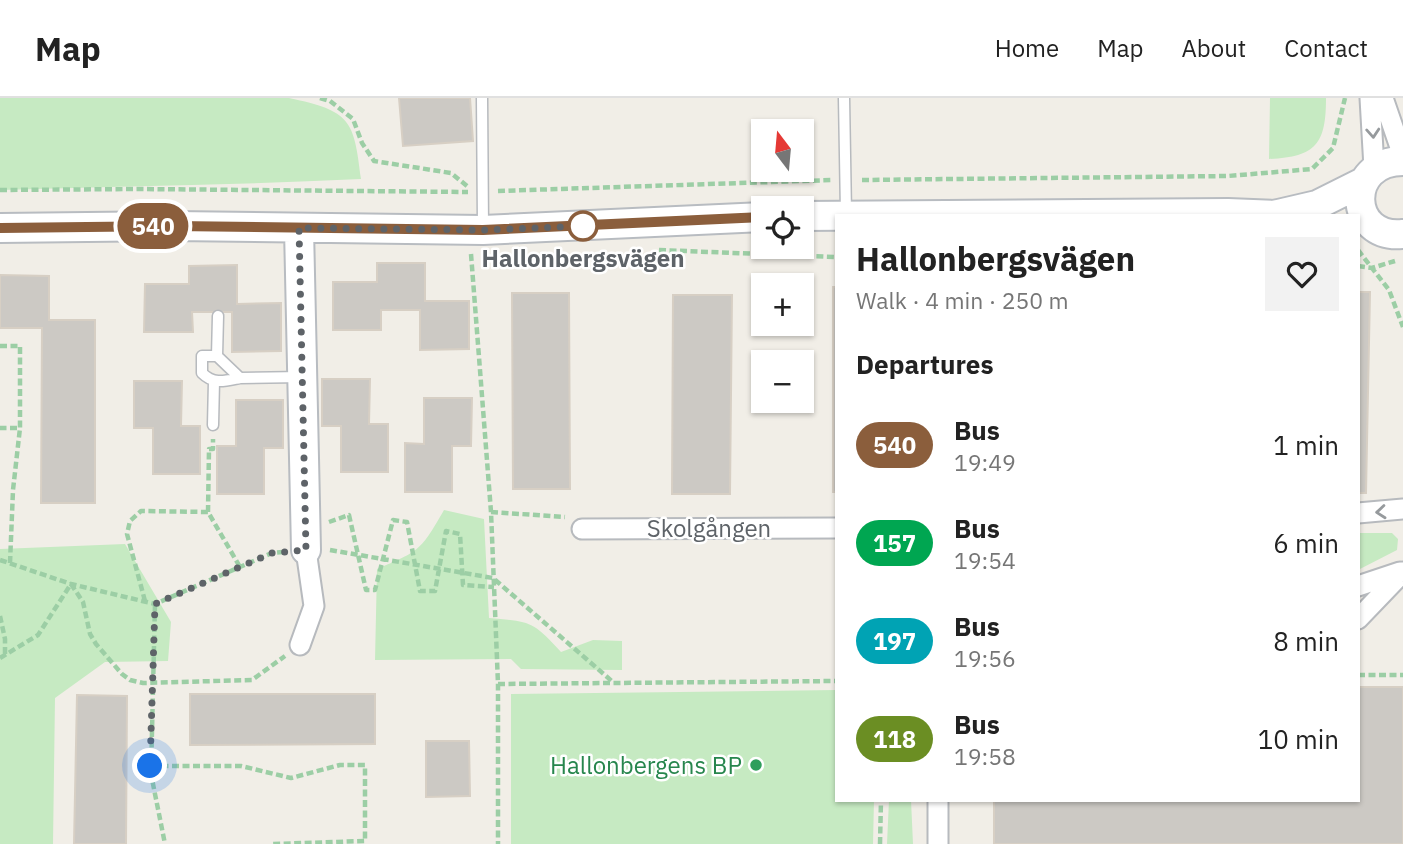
<!DOCTYPE html>
<html lang="en">
<head>
<meta charset="utf-8">
<style>
  body { margin:0; font-family:"IBM Plex Sans",sans-serif; background:#f2f2f2; color:#222; height:100vh; display:flex; flex-direction:column; font-size:26px; white-space:nowrap }
  * { box-sizing:border-box; margin:0 }
  p { font-size:23px; color:#767676 }
  .icon { flex:none; width:38px; height:38px; fill:none; stroke:currentColor; stroke-width:2; stroke-linecap:round; stroke-linejoin:round }
  .map { position:relative; flex:1; overflow:hidden }
  .drawer { position:absolute; left:835px; top:116px; width:525px; height:588px; display:flex; flex-direction:column; background:#fff; border-radius:0px; box-shadow:0 2px 5px #0004 }
  .drawer>* { flex:none }
  .badge { padding:0 14px; border-radius:23px; font-size:24px; line-height:46px }
  .needle { width:46px; rotate:344deg }
  .tools { position:absolute; left:751px; top:21px; display:grid; gap:14px }
  .tools a { display:grid; place-items:center; width:63px; height:63px; border-radius:0px; background:#fff; box-shadow:0 2px 5px #0004; font-size:35px }
  .you { position:absolute; width:35px; height:35px; margin:-18px; border:5px solid #fff; border-radius:50%; background:#1a73e8; box-shadow:0 0 0 10px #1a73e833 }
  .map>.badge { position:absolute; translate:-50% -50%; box-shadow:0 0 0 4px #fff }
  h2 { padding:0 21px; font-size:26px; line-height:63px }
  .round { display:grid; place-items:center; flex:none; width:74px; height:74px; border-radius:0px; background:#f2f2f2 }
  .headline { display:flex; align-items:center; justify-content:space-between; height:119px; padding:0 21px }
  h1 { font-size:33px; font-weight:800; line-height:52px }
  ul { padding:0; list-style:none }
  li { display:flex; align-items:center; gap:21px; height:98px; padding:0 21px }
  li div { flex:1 }
  li b { display:block; font-size:26px }
  li em { font-style:normal }
  li .badge { min-width:77px; font-weight:700; text-align:center }
  header { display:flex; align-items:center; gap:42px; box-sizing:border-box; height:98px; padding:0 35px; background:#fff; border-bottom:2px solid #e0e0e0 }
  header strong { font-size:33px }
  nav { display:flex; gap:38px; margin-inline-start:auto; font-size:24px }
  .map>svg:first-child { display:block }
  .green { fill:#c6eac2 }
  .building { fill:#ccc9c4; stroke:#d7cfc4; stroke-width:2 }
  .lines { fill:none; stroke-linecap:round; stroke-linejoin:round }
  .lane-casing { stroke:#b7babe; stroke-width:13 }
  .street-casing { stroke:#b7babe; stroke-width:23 }
  .secondary-casing { stroke:#b8bcc1; stroke-width:32 }
  .path { stroke:#9ccea5; stroke-width:4.5; stroke-dasharray:7 3.5; stroke-linecap:butt }
  .lane { stroke:#fff; stroke-width:10 }
  .street { stroke:#fff; stroke-width:19 }
  .secondary { stroke:#fff; stroke-width:28 }
  .oneway { stroke:#969a9d }
  .line-casing { stroke:#fff; stroke-width:16 }
  .line { stroke:#8b5e3c; stroke-width:10 }
  .walk { stroke:#5e6368; stroke-width:7; stroke-dasharray:0 12.6 }
  .stop-dot { fill:#fff; stroke:#8b5e3c; stroke-width:3.5 }
  .leisure-dot { fill:#2e9e5b; stroke:#fff; stroke-width:2.5 }
  .labels { text-anchor:middle; dominant-baseline:central; stroke-width:5; stroke-linejoin:round; paint-order:stroke }
  .stop-label { font-size:24px; font-weight:bold; fill:#5e6368; stroke:#fff }
  .street-label { font-size:24px; fill:#5e6368; stroke:#fff }
  .leisure-label { font-size:24px; fill:#27864d; stroke:#fff; text-anchor:end }
</style>
</head>
<body>
<header>
<strong>Map</strong>
<nav><a>Home</a><a>Map</a><a>About</a><a>Contact</a></nav>
</header>
<div class="map">
<svg width="1403" height="746" viewBox="0 0 1403 746">
  <rect width="100%" height="100%" fill="#f1eee7"/>
  <!-- green -->
  <path class="green" d="M0,0H289C351,13 354,22 361,81C241,87 121,88 0,92Z
    M1270,0H1326C1326,46 1316,59 1269,61Z
    M444,412L484,421L489,520C530,524 532,522 561,554L593,542L622,543V572L521,571L511,561L375,562L377,471C420,453 421,452 444,412Z
    M1358,435H1392L1398,441L1397,452L1358,472Z
    M125,446L171,524L168,563L105,564L55,600L53,746H0V451Z
    M836,592V702H874L873,746H511V596Z
    M889,702H911L913,746H887Z"/>
  <!-- building -->
  <path class="building" d="M399,0H470L473,43L403,48Z
    M377,165H425V203H469V251L420,252V212H381V232H333V184H377Z
    M237,167V206L281,205V253L232,254V214H192L193,234H144L145,186H189V168Z
    M0,177L49,178V222H95V405H41L42,230H0Z
    M833,189H836V394H833Z
    M1358,194H1370L1366,395H1358Z
    M512,195H569L570,391H513Z
    M673,197H732L730,396H672Z
    M322,281H370L369,326H388V374H341V328H322Z
    M134,283H182L181,328H200V376H153V330H134Z
    M424,300H472L471,348H452V394H405V345L424,346Z
    M236,302H283V350H264V396H217V348H236Z
    M1358,589H1403V746H994V702H1358Z
    M190,596H375V646L190,647Z
    M77,597L127,598L126,746H74Z
    M426,643H469L470,698L426,699Z"/>
  <g class="lines">
    <defs>
      <path id="lane" d="M482,0L483,128
        M844,0L846,115
        M202,258H217L240,280C225,283 214,287 202,275Z
        M217,258L218,218
        M240,280L302,279
        M213,327L214,283"/>
      <path id="street" d="M1370,0L1374,70
        M1383,0L1403,58
        M1358,415L1403,411
        M582,431L836,430
        M1358,488L1400,474
        M1358,521L1403,474
        M300,547L314,508L306,452
        M938,702V746"/>
      <path id="secondary" d="M1403,63C1344,63 1348,142 1403,136
        M1274,117L1317,107L1363,84
        M802,118L1228,115L1276,117
        M0,130L174,128L483,132L763,119
        M299,130L306,452"/>
    </defs>
    <!-- lane casing -->
    <use href="#lane" class="lane-casing"/>
    <!-- street casing -->
    <use href="#street" class="street-casing"/>
    <!-- secondary casing -->
    <use href="#secondary" class="secondary-casing"/>
    <!-- path -->
    <path class="path" d="M320,0L330,3L353,21L362,45L374,63L451,75L467,88
      M862,82L1228,78L1312,71L1333,50L1345,0
      M0,92L140,91L468,94
      M498,93L832,82
      M659,152L836,159
      M1358,152L1389,192L1403,229
      M471,156L491,414L498,586V746
      M1358,168L1372,170L1395,163
      M0,248H20V330H0
      M208,414L209,351H213V341
      M491,414L565,419
      M329,424L349,417L366,492H375L393,422L407,424L420,493H435L446,433L460,436L463,487L494,489
      M330,452L493,480L614,585
      M0,462L71,486L155,506L272,455L283,454
      M10,465L13,392L20,330
      M145,503L127,436L130,423L141,413L208,414L240,469
      M155,506L151,676L165,746
      M0,518L5,541V557
      M0,560L38,537L71,486L83,504L90,536L96,546L122,576L130,582L143,585L252,582L285,558
      M1358,577H1403
      M498,586L836,583
      M151,668H241L291,680L340,667H365V743L273,746
      M880,746L881,702"/>
    <!-- lane -->
    <use href="#lane" class="lane"/>
    <!-- street -->
    <use href="#street" class="street"/>
    <!-- secondary -->
    <use href="#secondary" class="secondary"/>
  </g>
  <!-- one-way arrows -->
  <defs><path id="oneway-chevron" d="M-2-3.5L2.5 0L-2 3.5" fill="none" stroke-width="1.6" stroke-linecap="round" stroke-linejoin="round" transform="scale(1.75)"/></defs>
  <g class="oneway">
    <use href="#oneway-chevron" transform="translate(1373 35) rotate(86)"/>
    <use href="#oneway-chevron" transform="translate(1381 414) rotate(175)"/>
  </g>
  <g class="lines">
    <defs>
      <path id="line" d="M0,130L174,128L483,132L763,119"/>
    </defs>
    <!-- line casing -->
    <use href="#line" class="line-casing"/>
    <!-- line -->
    <use href="#line" class="line"/>
    <!-- walk -->
    <path class="walk" d="M150,668L155,506L272,455L306,452L299,130L483,132L583,128"/>
  </g>
  <!-- markers -->
  <circle class="stop-dot" cx="583" cy="128" r="14"/>
  <circle class="leisure-dot" cx="756" cy="667" r="7"/>
  <g class="labels">
    <!-- stop labels -->
    <g class="stop-label">
      <text x="583" y="160">Hallonbergsvägen</text>
    </g>
    <!-- street labels -->
    <g class="street-label">
      <text x="709" y="430">Skolgången</text>
    </g>
    <!-- leisure labels -->
    <g class="leisure-label">
      <text x="742" y="667">Hallonbergens BP</text>
    </g>
  </g>
</svg>
<div class="tools">
<a><svg class="needle" viewBox="-14 -14 28 28"><path d="M0-13l5 13h-10z" fill="#e53935"/><path d="M0 13l5-13h-10z" fill="#767676"/></svg></a>
<a><svg class="icon" aria-label="locate" viewBox="0 0 24 24"><circle cx="12" cy="12" r="6"/><path d="M12 2v4M12 18v4M2 12h4M18 12h4"/></svg></a>
<a>+</a>
<a>−</a>
</div>
<div class="you" style="left:150px;top:668px"></div>
<b class="badge" style="left:153px;top:128px;background:#8b5e3c;color:#fff">540</b>
<section class="drawer">
<div class="headline"><div><h1>Hallonbergsvägen</h1><p>Walk · 4 min · 250 m</p></div><a class="round"><svg class="icon" aria-label="heart" viewBox="0 0 24 24"><path d="M12 20l-8-8c-3-5 5-10 8-4 3-6 11-1 8 4z"/></svg></a></div>
<h2>Departures</h2>
<ul>
<li><span class="badge" style="background:#8b5e3c;color:#fff">540</span><div><b>Bus</b><p>19:49</p></div><em>1 min</em></li>
<li><span class="badge" style="background:#00a651;color:#fff">157</span><div><b>Bus</b><p>19:54</p></div><em>6 min</em></li>
<li><span class="badge" style="background:#00a3b4;color:#fff">197</span><div><b>Bus</b><p>19:56</p></div><em>8 min</em></li>
<li><span class="badge" style="background:#6b8e23;color:#fff">118</span><div><b>Bus</b><p>19:58</p></div><em>10 min</em></li>
</ul>
</section>
</div>
</body>
</html>
